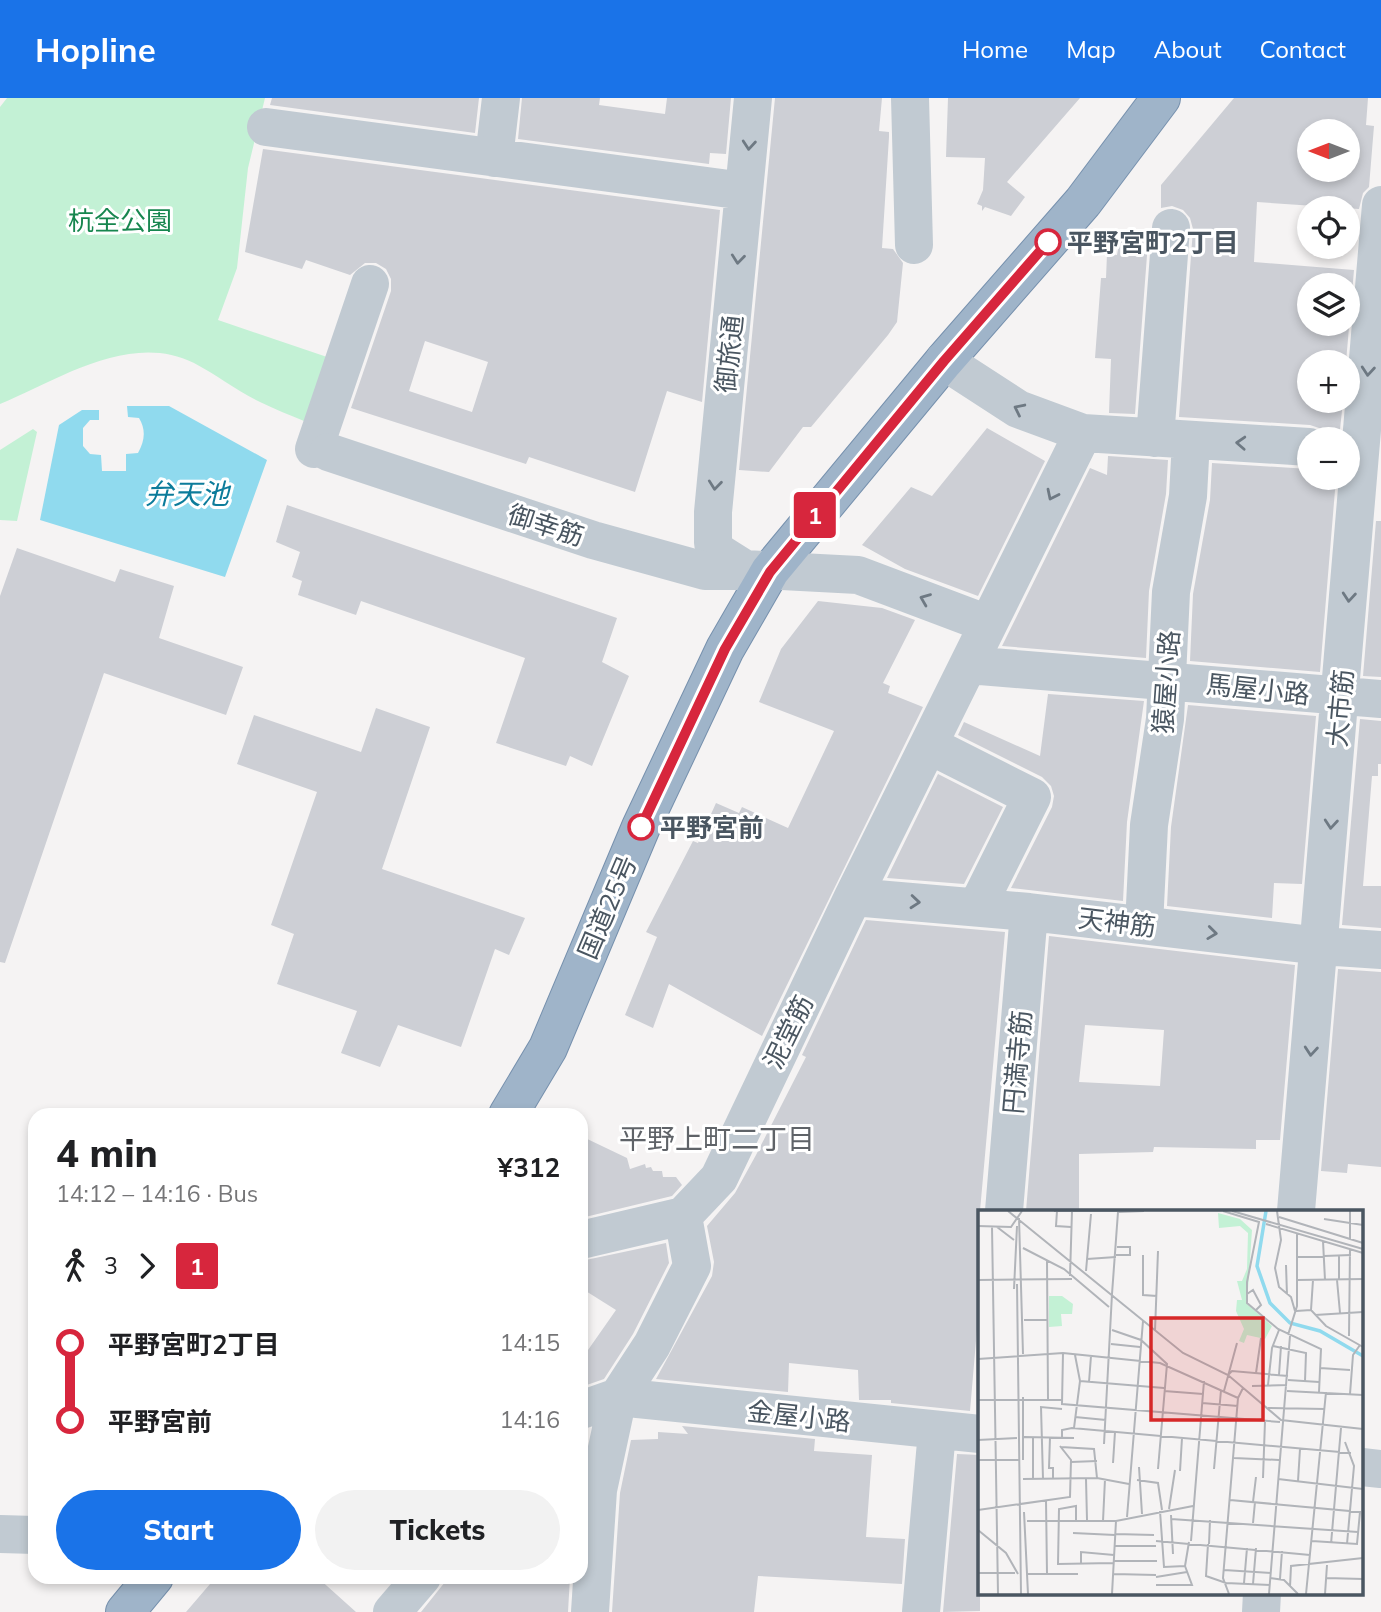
<!DOCTYPE html>
<html lang="en">
<head>
<meta charset="utf-8">
<style>
  body { margin:0; font-family:Mulish,"Noto Sans JP",sans-serif; background:#f2f2f2; color:#202124; height:100vh; display:flex; flex-direction:column; font-size:26px; white-space:nowrap }
  * { box-sizing:border-box; margin:0 }
  p { font-size:23px; color:#757577 }
  .icon { flex:none; width:38px; height:38px; fill:none; stroke:currentColor; stroke-width:2; stroke-linecap:round; stroke-linejoin:round }
  .map { position:relative; flex:1; overflow:hidden }
  .side { position:absolute; left:28px; top:1010px; width:560px; height:476px; display:flex; flex-direction:column; background:#fff; border-radius:21px; box-shadow:0 4px 10px #0003 }
  .side>* { flex:none }
  .badge { padding:0 14px; border-radius:5px; font-size:24px; line-height:46px }
  .needle { width:46px; rotate:270deg }
  .fabs { position:absolute; left:1297px; top:21px; display:grid; gap:14px }
  .fabs a { display:grid; place-items:center; width:63px; height:63px; border-radius:50%; background:#fff; box-shadow:0 4px 10px #0003; font-size:35px }
  .map>.badge { position:absolute; translate:-50% -50%; box-shadow:0 0 0 4px #fff }
  .legs { display:flex; align-items:center; gap:10px; height:77px; padding:0 28px; font-size:23px }
  .legs p { margin-inline-start:auto }
  .summary { display:flex; align-items:center; justify-content:space-between; height:119px; padding:0 28px }
  h1 { font-size:38px; font-weight:800; line-height:52px }
  .action { display:flex; gap:14px; margin-top:auto; padding:14px 28px }
  .action a { flex:1; height:80px; border-radius:42px; background:#1a73e8; color:#fff; font-size:28px; font-weight:800; line-height:80px; text-align:center }
  .action a+a { background:#f2f2f2; color:#202124 }
  ul { padding:0 28px; list-style:none }
  li { display:flex; align-items:center; gap:24px; height:77px; font-size:26px }
  li i { display:grid; place-items:center; width:10px; height:100%; margin:0 9px; background:currentColor }
  li i::after { content:''; width:18px; height:18px; margin:-9px; border:5px solid; border-radius:50%; background:#fff }
  li p { margin-inline-start:auto }
  li:first-child i { background:linear-gradient(#0000 50%,currentColor 0) }
  li:last-child i { background:linear-gradient(currentColor 50%,#0000 0) }
  header { display:flex; align-items:center; gap:42px; box-sizing:border-box; height:98px; padding:0 35px; background:#1a73e8; color:#fff }
  header strong { font-size:33px }
  nav { display:flex; gap:38px; margin-inline-start:auto; font-size:24px }
  .map>svg:first-child { display:block }
  .green { fill:#c3f1d5 }
  .water { fill:#90daee }
  .building { fill:#cdcfd5; fill-rule:evenodd }
  .lines { fill:none; stroke-linecap:round; stroke-linejoin:round }
  .trunk-casing { stroke:#7690ad; stroke-width:40 }
  .minor { stroke:#c1cad2; stroke-width:38 }
  .tertiary { stroke:#c1cad2; stroke-width:38 }
  .trunk { stroke:#9fb4c9; stroke-width:38 }
  .oneway { stroke:#6e7983 }
  .line-1-casing { stroke:#fff; stroke-width:16 }
  .line-1 { stroke:#d7263d; stroke-width:10 }
  .stop-1-dot { fill:#fff; stroke:#d7263d; stroke-width:3.5 }
  .labels { text-anchor:middle; dominant-baseline:central; stroke-width:6; stroke-linejoin:round; paint-order:stroke }
  .park-label { font-size:26px; fill:#17864f; stroke:#fff }
  .stop-label { font-size:26px; font-weight:bold; fill:#4a5661; stroke:#fff; text-anchor:start }
  .street-label { font-size:26px; fill:#4a5661; stroke:#fff }
  .water-label { font-size:28px; font-style:italic; fill:#0c7c9b; stroke:#fff }
  .neighbourhood-label { font-size:28px; fill:#5f6368; stroke:#fff }
  .inset-river { fill:none; stroke:#90daee; stroke-width:3.5 }
  .inset-road { fill:none; stroke:#b1b4b9; stroke-width:2 }
  .view { fill:#d62828; fill-opacity:0.15; stroke:#d62828; stroke-width:3.5 }
  .inset-edge { fill:none; stroke:#4a5661; stroke-width:3.5 }
</style>
</head>
<body>
<header>
<strong>Hopline</strong>
<nav><a>Home</a><a>Map</a><a>About</a><a>Contact</a></nav>
</header>
<div class="map">
<svg width="1381" height="1514" viewBox="0 0 1381 1514">
  <rect width="100%" height="100%" fill="#f5f3f3"/>
  <!-- green -->
  <path class="green" d="M7,0H265L248,70L237,170L218,222L330,260L304,323C290,317 274,311 260,304C237,293 217,277 194,265C130,233 58,282 0,306V9Z
    M33,331L37,334L17,423L0,422V352Z"/>
  <!-- water -->
  <path class="water" d="M127,308H169L267,362L225,479L40,422L59,327L82,312H99V322H90L83,330V348L90,356L101,357L102,373H126V356L138,355C145,342 146,332 139,320L128,319Z"/>
  <!-- building -->
  <path class="building" d="M272,0H479L475,35L270,7Z
    M522,0H600L599,7L665,16L667,0H731L726,56L710,55L709,66L518,41Z
    M775,0H882L879,33L889,34V39L882,150L893,151L903,165L897,224L888,237L811,329H803L769,374L739,372Z
    M948,0H1080L1007,84L1025,99L1011,118L985,109L982,113V108L977,106L983,92L985,60L946,59Z
    M1234,0H1368L1366,27L1374,28L1369,89L1363,95L1359,111L1257,104L1254,164L1354,172L1346,264H1309V303H1343L1339,341H1329L1322,331L1310,327L1179,319L1193,131L1190,120L1183,112L1172,108L1161,110V87ZM1309,33H1348V72H1309ZM1309,187H1348V226H1309Z
    M263,51L720,112L702,304L667,293L635,394L529,359L526,366L351,310L391,193V181L386,171L376,165H365L350,177L306,162L302,171L245,154ZM425,243L488,264L472,314L409,293Z
    M1120,141L1148,144L1135,316L1109,315L1111,261L1095,260L1101,180H1106L1107,156L1117,157Z
    M987,330L1045,363L978,498L905,471L862,447L911,389L932,398Z
    M1108,358L1168,362L1166,396L1149,493L1146,560L1002,548L1090,370L1107,377Z
    M1212,365L1309,371V380H1336L1320,574L1190,563L1193,496L1210,402Z
    M287,407L617,520L602,564L629,578L592,668L570,658L566,668L496,645L525,560L361,503L356,517L298,497L302,483L292,479L300,454L276,444Z
    M1376,423H1381V579L1363,578Z
    M17,450L115,484L120,471L174,488L159,540L243,569L226,617L104,575L5,865L0,864V498Z
    M818,503L882,510L915,522L883,585L890,588L888,595L923,609L762,938L669,886L653,930L625,917L657,839L646,834L693,743L698,745L716,705L739,715L742,709L788,730L834,633L759,604L781,551Z
    M1048,596L1144,603L1127,724L1123,803L1011,790L1052,709L1054,698L1051,688L1042,679L958,637L964,624L1040,658Z
    M1188,607L1316,618L1302,786L1274,785L1272,820L1167,808L1171,729Z
    M376,610L430,629L382,771L525,820L509,857L495,851L461,949L398,927L380,969L341,955L357,913L277,886L294,836L271,827L317,694L237,666L254,617L361,654Z
    M1360,621L1381,623V666H1378V678H1372L1363,788H1381V830L1342,827Z
    M938,676L1003,709L964,786L887,780Z
    M866,822L1005,834L980,1113V1196L970,1313L891,1305V1302H859L858,1272L789,1265L788,1294L656,1281L712,1178L714,1164L707,1128L735,1095L756,1057L806,959L802,957Z
    M1049,838L1295,867L1280,1042H1256V1051L1154,1049L1153,1054L1079,1056V1113H1026ZM1085,927L1164,932L1160,988L1079,984Z
    M1338,871L1381,874V1069L1348,1066L1347,1075L1321,1073Z
    M581,1038L627,1060L630,1071L645,1066L646,1070L651,1069L653,1073H662L663,1079H676L682,1087L672,1098L581,1120Z
    M666,1145L669,1165L633,1236L604,1281L581,1289V1262L616,1212L581,1190V1163Z
    M682,1328L815,1341L814,1353L872,1357L866,1439L905,1441L902,1486L758,1478L754,1514H612L620,1395L631,1342L658,1341V1334L688,1336Z
    M957,1356L980,1357V1513L943,1514Z
    M216,1479H317L356,1514H186Z
    M449,1479H570L568,1514H421Z"/>
  <g class="lines">
    <defs>
      <path id="trunk" d="M508,1017L548,950L641,729L725,551L770,473L944,263L1083,104L1161,0
        M125,1514L154,1479"/>
    </defs>
    <!-- trunk casing -->
    <use href="#trunk" class="trunk-casing"/>
    <!-- minor -->
    <path class="minor" d="M753,0L713,414V445L718,454L745,471L858,477L988,526
      M910,0L914,147
      M266,29L744,93
      M494,60L501,0
      M944,263L1018,311L1083,335L1309,349
      M1155,340L1171,130
      M314,351L370,186
      M968,567L1381,601
      M929,647L1032,699L977,809
      M853,799L1029,814L1321,848L1381,852
      M1144,827L1149,727L1165,621L1171,494L1188,398L1191,342
      M1004,1113L1029,814
      M1296,1113L1381,107
      M683,1118L719,1080L853,799L1083,335
      M581,1142L683,1118
      M618,1299L980,1336
      M581,1312L618,1299L652,1247L692,1168L683,1118
      M1362,1369L1381,1371
      M0,1436L35,1437
      M392,1514L422,1479
      M590,1514L598,1392L618,1299
      M921,1514L937,1333
      M1261,1514L1262,1495"/>
    <!-- tertiary -->
    <path class="tertiary" d="M328,354L593,442L705,473H770"/>
    <!-- trunk -->
    <use href="#trunk" class="trunk"/>
  </g>
  <!-- one-way arrows -->
  <defs><path id="oneway-chevron" d="M-2-3.5L2.5 0L-2 3.5" fill="none" stroke-width="1.6" stroke-linecap="round" stroke-linejoin="round" transform="scale(1.75)"/></defs>
  <g class="oneway">
    <use href="#oneway-chevron" transform="translate(749 47) rotate(95)"/>
    <use href="#oneway-chevron" transform="translate(738 161) rotate(96)"/>
    <use href="#oneway-chevron" transform="translate(1368 273) rotate(95)"/>
    <use href="#oneway-chevron" transform="translate(1019 311) rotate(-154)"/>
    <use href="#oneway-chevron" transform="translate(1241 345) rotate(-177)"/>
    <use href="#oneway-chevron" transform="translate(715 387) rotate(96)"/>
    <use href="#oneway-chevron" transform="translate(1052 397) rotate(116)"/>
    <use href="#oneway-chevron" transform="translate(1349 499) rotate(95)"/>
    <use href="#oneway-chevron" transform="translate(925 501) rotate(-158)"/>
    <use href="#oneway-chevron" transform="translate(1331 726) rotate(95)"/>
    <use href="#oneway-chevron" transform="translate(915 804) rotate(5)"/>
    <use href="#oneway-chevron" transform="translate(1212 835) rotate(7)"/>
    <use href="#oneway-chevron" transform="translate(1311 953) rotate(95)"/>
  </g>
  <g class="lines">
    <defs>
      <path id="line-1" d="M641,729L725,551L770,474L944,263L1048,144"/>
    </defs>
    <!-- line-1 casing -->
    <use href="#line-1" class="line-1-casing"/>
    <!-- line-1 -->
    <use href="#line-1" class="line-1"/>
  </g>
  <!-- markers -->
  <g class="stop-1-dot">
    <circle cx="1048" cy="144" r="12"/>
    <circle cx="641" cy="729" r="12"/>
  </g>
  <g class="labels">
    <!-- park labels -->
    <g class="park-label">
      <text x="120" y="122">杭全公園</text>
    </g>
    <!-- stop labels -->
    <g class="stop-label">
      <text x="1067" y="144">平野宮町2丁目</text>
      <text x="660" y="729">平野宮前</text>
    </g>
    <!-- street labels -->
    <g class="street-label">
      <text transform="translate(729 256) rotate(-84)">御旅通</text>
      <text transform="translate(546 427) rotate(18)">御幸筋</text>
      <text transform="translate(1166 584) rotate(-86)">猿屋小路</text>
      <text transform="translate(1258 591) rotate(6)">馬屋小路</text>
      <text transform="translate(1340 610) rotate(-85)">大市筋</text>
      <text transform="translate(607 809) rotate(-67)">国道25号</text>
      <text transform="translate(1117 824) rotate(7)">天神筋</text>
      <text transform="translate(788 934) rotate(-64)">泥堂筋</text>
      <text transform="translate(1017 964) rotate(-85)">円満寺筋</text>
      <text transform="translate(799 1318) rotate(6)">金屋小路</text>
    </g>
    <!-- water labels -->
    <g class="water-label">
      <text x="187" y="395">弁天池</text>
    </g>
    <!-- neighbourhood labels -->
    <g class="neighbourhood-label">
      <text x="717" y="1040">平野上町二丁目</text>
    </g>
  </g>
  <!-- overview -->
  <g transform="translate(978 1112)">
    <rect width="385" height="385" fill="#f5f3f3"/>
    <path d="M240,3L262,9L274,20L269,94L294,116L287,129L269,125L266,133L261,131L266,119L258,101L259,90H264L259,71H264L269,59L270,23L262,16L241,18ZM71,86H84L95,94L94,104H83L84,116L71,117Z" fill="#c3f1d5"/>
    <path class="inset-river" d="M288,1L279,56L292,93L312,113L342,121L385,146"/>
    <path class="inset-road" d="M30,1L205,143L250,165L303,210L385,219M76,1H141M79,1L78,16L93,17M245,1L281,12L269,72V93L300,119L343,139L341,182M254,1L385,39M299,1L303,30L297,58L301,77L313,87L317,101M372,1V29M301,7L385,33M41,8L45,144M346,9L385,15M288,14L385,43M0,16L33,17L44,1M14,17L20,384M19,17L36,30M345,31L347,70M45,38L86,59L131,97M138,45H152V37H139M165,45V85L179,86M319,47L373,45M109,49L138,47M69,51L70,189M308,55L309,85M108,61L113,4M92,66L94,1M0,70L94,69M319,70L385,69M359,70L362,103M361,70V45M39,74L43,384M36,79L39,16M134,84L140,2L166,1M269,84L275,80L283,95L277,101M333,100L335,70M318,101L333,100L348,116L385,137M337,105L385,102M46,110H69M134,120L163,130L189,154L180,259M177,121L180,41M310,125L319,96V24M371,126L372,39M133,134L162,137M295,136L328,143L327,171M85,143L84,194L302,212M0,149L85,143L182,153L260,188M342,158L372,160M278,163L283,128M250,165L254,161L310,166M301,165L303,136M310,170L341,172M102,171L186,178M111,172L113,146M290,175L294,138L301,120M274,176L309,175M186,181L225,184M246,181L259,133M309,181L385,185M372,184L375,145L382,135M45,187V250M0,190H84M224,193L260,196M290,198L347,199M97,207L128,210M96,218L102,171L97,145M46,227L96,228M55,227V269M72,227L71,258H75V269M84,227V220L94,218L373,243M0,230L39,228M367,232L376,256L369,334M126,234L134,84M83,237L116,239L119,268M256,248L301,250M0,250H42M93,252L119,251M135,253L137,222M161,257L164,304M236,259L243,180M202,261L204,228M285,268L287,211M45,269L119,268L151,274M65,269L63,197L84,199M108,269L109,310M300,269L385,279M159,270L180,273L184,300M320,271L322,239M68,290L69,364M252,290L382,302L379,334L334,331M275,292L278,267M191,299L197,260M0,300L92,287L93,250L82,236M182,301L186,357L207,356M46,302L50,384M193,305L195,344M149,307L165,111M193,309L380,322M98,310V296L81,299L80,354L135,353M49,311H138L215,296M125,311L127,269M275,313L277,292M0,320L28,343L40,364M95,323L137,325M137,324L176,325M178,331L332,345M213,331L226,171M230,334L228,366L248,373L292,375M231,334L232,310M353,334L363,218M136,336H178M135,351H179M103,354V342L136,345M246,360L293,363M0,363H37M50,364H100M136,364L178,365M178,367L209,362M292,368L306,370L320,384M348,368L385,369M302,369L304,341M266,373L269,338M275,374L278,338M178,375H214L207,356L211,332M312,377L313,356L385,348M134,384L138,311M251,384L245,368L260,188L265,178M291,384L312,126M328,384L348,182M347,384L349,355"/>
    <path class="view" d="M173,108H285V210H173Z"/>
    <rect width="385" height="385" class="inset-edge"/>
  </g>
</svg>
<div class="fabs">
<a><svg class="needle" viewBox="-14 -14 28 28"><path d="M0-13l5 13h-10z" fill="#e53935"/><path d="M0 13l5-13h-10z" fill="#757577"/></svg></a>
<a><svg class="icon" aria-label="locate" viewBox="0 0 24 24"><circle cx="12" cy="12" r="6"/><path d="M12 2v4M12 18v4M2 12h4M18 12h4"/></svg></a>
<a><svg class="icon" aria-label="layers" viewBox="0 0 24 24"><path d="M12 4l9 5-9 5-9-5zM3 14l9 5 9-5"/></svg></a>
<a>+</a>
<a>−</a>
</div>
<b class="badge" style="left:815px;top:417px;background:#d7263d;color:#fff">1</b>
<section class="side">
<div class="summary"><div><h1>4 min</h1><p>14:12 – 14:16 · Bus</p></div><b>¥312</b></div>
<div class="legs"><svg class="icon" aria-label="walk" viewBox="0 0 24 24"><circle cx="13" cy="4" r="2"/><path d="M13 8l-2 6 4 7M11 14l-3 7M7 12l3-4h3l4 4"/></svg>3<svg class="icon" aria-label="forward" viewBox="0 0 24 24"><path d="M9 5l7 7-7 7"/></svg><b class="badge" style="background:#d7263d;color:#fff">1</b></div>
<ul>
<li><i style="color:#d7263d"></i><b>平野宮町2丁目</b><p>14:15</p></li>
<li><i style="color:#d7263d"></i><b>平野宮前</b><p>14:16</p></li>
</ul>
<div class="action"><a>Start</a><a>Tickets</a></div>
</section>
</div>
</body>
</html>
